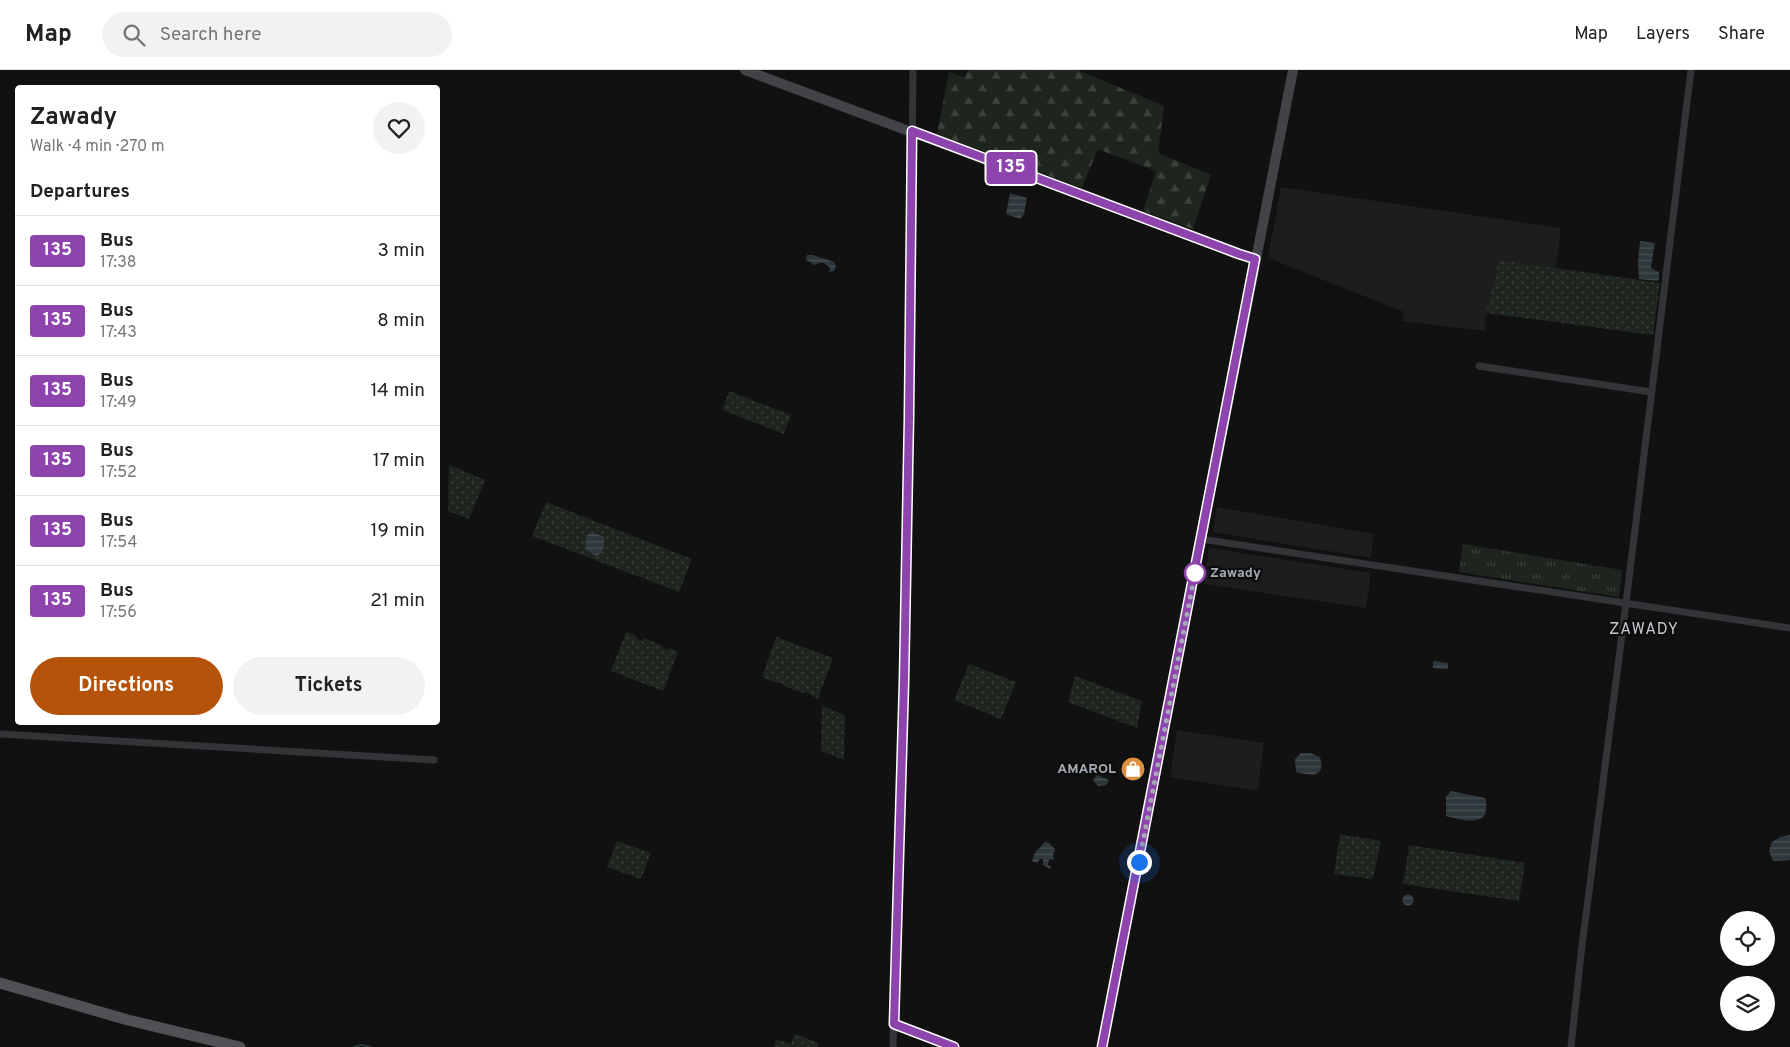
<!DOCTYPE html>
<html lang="en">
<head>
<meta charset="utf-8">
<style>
  body { margin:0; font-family:Overpass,sans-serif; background:#f2f2f2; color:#222; height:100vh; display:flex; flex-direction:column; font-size:19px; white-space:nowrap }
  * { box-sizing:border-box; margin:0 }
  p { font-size:16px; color:#767676 }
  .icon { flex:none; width:28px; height:28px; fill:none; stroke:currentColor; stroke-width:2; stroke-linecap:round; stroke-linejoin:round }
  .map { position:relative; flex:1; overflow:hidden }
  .sheet { position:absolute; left:15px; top:15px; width:425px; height:640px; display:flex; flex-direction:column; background:#fff; border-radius:5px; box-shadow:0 1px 4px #0004 }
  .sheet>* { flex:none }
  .badge { padding:0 10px; border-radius:4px; font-size:18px; line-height:32px }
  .tools { position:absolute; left:1720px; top:841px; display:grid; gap:10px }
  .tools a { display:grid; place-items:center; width:55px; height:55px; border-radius:50%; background:#fff; box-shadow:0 1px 4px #0004; font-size:25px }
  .you { position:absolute; width:25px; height:25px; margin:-12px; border:4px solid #fff; border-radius:50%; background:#1a73e8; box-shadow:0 0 0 8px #1a73e833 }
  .map>.badge { position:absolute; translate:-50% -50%; box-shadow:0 0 0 2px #fff }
  h2 { padding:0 15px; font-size:19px; line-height:45px }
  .round { display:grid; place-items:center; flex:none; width:52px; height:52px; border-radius:26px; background:#f2f2f2 }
  .head { display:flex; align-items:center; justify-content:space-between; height:85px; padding:0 15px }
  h1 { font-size:24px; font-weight:700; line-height:38px }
  .cta { display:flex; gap:10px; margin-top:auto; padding:10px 15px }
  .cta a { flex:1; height:58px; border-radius:30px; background:#b45309; color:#fff; font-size:20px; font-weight:700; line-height:58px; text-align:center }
  .cta a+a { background:#f2f2f2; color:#222 }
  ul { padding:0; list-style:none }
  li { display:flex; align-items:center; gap:15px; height:70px; padding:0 15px; border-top:1px solid #e0e0e0 }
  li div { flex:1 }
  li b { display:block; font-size:19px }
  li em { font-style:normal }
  li .badge { min-width:55px; font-weight:700; text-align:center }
  header { display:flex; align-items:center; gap:30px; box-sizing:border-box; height:70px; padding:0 25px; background:#fff; border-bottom:1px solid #e0e0e0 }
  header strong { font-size:24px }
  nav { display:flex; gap:28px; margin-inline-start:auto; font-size:18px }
  .search { width:350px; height:45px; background:#f2f2f2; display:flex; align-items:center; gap:12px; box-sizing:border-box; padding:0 18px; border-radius:28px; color:#767676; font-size:19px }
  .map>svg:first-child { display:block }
  .built { fill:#1d1d1f }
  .grass { fill:url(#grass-dots) }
  .forest { fill:url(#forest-firs) }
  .park { fill:url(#park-tufts) }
  .water { fill:url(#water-rules) }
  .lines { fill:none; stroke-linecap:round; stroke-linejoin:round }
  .stream { stroke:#2e373b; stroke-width:2 }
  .street { stroke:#333437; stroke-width:7 }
  .secondary { stroke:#414347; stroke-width:10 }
  .primary { stroke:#4f5155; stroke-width:11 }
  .line-casing { stroke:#fff; stroke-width:11 }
  .line { stroke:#8e44ad; stroke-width:8 }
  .walk { stroke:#a4aab1; stroke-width:5; stroke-dasharray:0 9 }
  .stop-dot { fill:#fff; stroke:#8e44ad; stroke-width:2.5 }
  .labels { text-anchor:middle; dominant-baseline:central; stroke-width:4.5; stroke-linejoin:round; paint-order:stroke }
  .stop-label { font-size:14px; font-weight:bold; fill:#a4aab1; stroke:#0c0c0d; text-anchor:start }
  .poi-label { font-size:14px; font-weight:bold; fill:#a4aab1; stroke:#0c0c0d; text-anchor:end }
  .quarter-label { font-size:16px; letter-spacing:1px; fill:#c4c8ce; stroke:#0c0c0d }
</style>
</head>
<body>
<header>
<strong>Map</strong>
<div class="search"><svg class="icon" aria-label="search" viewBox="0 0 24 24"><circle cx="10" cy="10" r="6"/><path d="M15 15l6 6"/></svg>Search here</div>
<nav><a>Map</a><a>Layers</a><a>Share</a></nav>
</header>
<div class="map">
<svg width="1790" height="977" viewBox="0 0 1790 977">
  <defs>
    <pattern id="grass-dots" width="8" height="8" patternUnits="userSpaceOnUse" patternTransform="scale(1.25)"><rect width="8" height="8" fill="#1e241e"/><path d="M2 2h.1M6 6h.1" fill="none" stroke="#3c413c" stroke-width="1.8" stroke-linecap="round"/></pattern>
    <pattern id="forest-firs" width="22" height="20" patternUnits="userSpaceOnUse" patternTransform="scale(1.25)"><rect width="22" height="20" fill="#1e241e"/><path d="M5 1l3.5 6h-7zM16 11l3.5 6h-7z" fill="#3c413c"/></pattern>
    <pattern id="park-tufts" width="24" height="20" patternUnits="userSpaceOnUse" patternTransform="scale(1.25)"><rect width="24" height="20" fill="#1e241e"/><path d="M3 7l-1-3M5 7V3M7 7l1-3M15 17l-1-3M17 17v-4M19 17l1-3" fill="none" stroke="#3c413c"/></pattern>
    <pattern id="water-rules" width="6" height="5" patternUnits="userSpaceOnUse" patternTransform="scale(1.25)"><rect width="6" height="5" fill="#2e373b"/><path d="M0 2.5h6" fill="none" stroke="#495155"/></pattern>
  </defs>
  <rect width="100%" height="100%" fill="#111112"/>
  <!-- built -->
  <path class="built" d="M1281,117L1561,158L1556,198L1499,191L1486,243L1485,261L1402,251L1404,242L1268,188Z
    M1217,437L1374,464L1371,488L1213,462Z
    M1209,478L1371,503L1366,538L1204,514Z
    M1177,660L1264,673L1258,721L1170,707Z"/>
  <!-- grass -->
  <path class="grass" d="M1499,190L1660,213L1653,265L1486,243Z
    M729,321L791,345L784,364L722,340Z
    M449,395L485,410L469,449L448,441Z
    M546,432L692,489L679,522L532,466Z
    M626,562L636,566L637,569L642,571L644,568L663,576V578L667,580L670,578L678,582L663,621L611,601Z
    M776,567L833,588L818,629L806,622L803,623L784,616L783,614L779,612L776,613L762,607Z
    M969,594L1016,612L1001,649L954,630Z
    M1075,606L1142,631L1137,658L1068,632Z
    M822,636L845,645L844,690L821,681Z
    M1340,764L1381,771L1373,809L1334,804Z
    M617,771L651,783L641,809L607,797Z
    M1409,775L1525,793L1519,831L1403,814Z
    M795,964L819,973L817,977H774L776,969L791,974Z"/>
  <!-- forest -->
  <path class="forest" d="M968,0H1078L1164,36L1158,83L1211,105L1193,159L1143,141L1156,101L1098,79L1082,118L937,64L949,2L965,7Z"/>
  <!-- park -->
  <path class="park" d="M1463,474L1622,500L1619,527L1459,502Z"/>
  <!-- water -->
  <path class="water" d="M1010,123L1027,128L1024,144L1020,149L1006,144Z
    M1640,171L1655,173L1651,197L1652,199L1659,202V209L1657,211L1639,209L1638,192Z
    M807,185H813L834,192L836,196L834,201L829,202L830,198L824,193H819L815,195L806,190Z
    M589,463H594L604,467C605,475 604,481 597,486L585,479L586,467Z
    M1435,591L1448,593V599L1433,598V592Z
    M1301,683H1310L1320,687C1326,708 1311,706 1296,702L1295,689Z
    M1097,705L1109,710L1106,715L1098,716L1093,710Z
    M1451,721L1485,728C1487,732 1486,735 1486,740C1485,757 1456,749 1446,746V727Z
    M1790,765V790L1773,791L1769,781L1772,772L1780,767Z
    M1045,772L1049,773L1055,779L1053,786L1054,788L1053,790L1049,789L1048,795L1051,797L1050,799L1043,795V789H1040L1037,793L1032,791L1035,783Z
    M1402.5 830a5.5 5.5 0 1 1 11 0a5.5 5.5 0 1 1-11 0Z"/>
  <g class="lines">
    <!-- stream -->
    <path class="stream" d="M354,977L361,975L371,977"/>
    <!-- street -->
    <path class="street" d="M1479,296L1651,322
      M1201,469L1790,558
      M0,664L434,690
      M894,954L954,977
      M893,977L904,612L909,347L913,0
      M1571,977L1581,884L1626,533L1691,0"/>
    <!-- secondary -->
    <path class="secondary" d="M745,0L1239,184L1255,189
      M1102,977L1293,0"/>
    <!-- primary -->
    <path class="primary" d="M0,913L128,950L240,977"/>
  </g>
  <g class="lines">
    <defs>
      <path id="line" d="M954,977L894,954L904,612L909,347L912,61L1239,184L1255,189L1102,977"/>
    </defs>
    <!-- line casing -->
    <use href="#line" class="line-casing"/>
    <!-- line -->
    <use href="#line" class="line"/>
    <!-- walk -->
    <path class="walk" d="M1139,792L1195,503"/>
  </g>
  <!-- icons -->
  <defs>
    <symbol id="shop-disc" viewBox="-11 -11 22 22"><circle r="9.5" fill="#db9041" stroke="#0c0c0d"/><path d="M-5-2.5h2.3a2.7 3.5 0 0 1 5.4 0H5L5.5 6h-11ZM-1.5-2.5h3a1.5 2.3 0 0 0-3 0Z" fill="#fff"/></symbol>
  </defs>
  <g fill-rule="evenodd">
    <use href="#shop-disc" x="1119" y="685" width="28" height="28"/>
  </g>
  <!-- markers -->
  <circle class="stop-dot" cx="1195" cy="503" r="10"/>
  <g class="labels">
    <!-- stop labels -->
    <g class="stop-label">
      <text x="1210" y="503">Zawady</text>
    </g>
    <!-- poi labels -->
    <g class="poi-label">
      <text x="1116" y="699">AMAROL</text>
    </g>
    <!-- quarter labels -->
    <g class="quarter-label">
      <text x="1644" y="560">ZAWADY</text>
    </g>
  </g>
</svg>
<div class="tools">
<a><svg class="icon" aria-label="locate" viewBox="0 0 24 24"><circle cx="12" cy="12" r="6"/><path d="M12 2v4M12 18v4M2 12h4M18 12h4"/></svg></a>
<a><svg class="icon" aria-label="layers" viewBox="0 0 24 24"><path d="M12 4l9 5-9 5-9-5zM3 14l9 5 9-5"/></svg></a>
</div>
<div class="you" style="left:1139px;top:792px"></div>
<b class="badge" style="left:1011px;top:98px;background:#8e44ad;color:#fff">135</b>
<section class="sheet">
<div class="head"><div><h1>Zawady</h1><p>Walk · 4 min · 270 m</p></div><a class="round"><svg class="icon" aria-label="heart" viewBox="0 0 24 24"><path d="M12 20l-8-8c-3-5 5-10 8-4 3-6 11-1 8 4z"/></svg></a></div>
<h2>Departures</h2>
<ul>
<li><span class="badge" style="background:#8e44ad;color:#fff">135</span><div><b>Bus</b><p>17:38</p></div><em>3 min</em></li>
<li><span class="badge" style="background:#8e44ad;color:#fff">135</span><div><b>Bus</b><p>17:43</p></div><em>8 min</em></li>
<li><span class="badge" style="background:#8e44ad;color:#fff">135</span><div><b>Bus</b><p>17:49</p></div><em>14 min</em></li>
<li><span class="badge" style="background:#8e44ad;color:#fff">135</span><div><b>Bus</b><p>17:52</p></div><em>17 min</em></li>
<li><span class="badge" style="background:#8e44ad;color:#fff">135</span><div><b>Bus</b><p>17:54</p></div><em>19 min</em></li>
<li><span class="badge" style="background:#8e44ad;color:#fff">135</span><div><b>Bus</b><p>17:56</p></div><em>21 min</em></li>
</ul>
<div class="cta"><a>Directions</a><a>Tickets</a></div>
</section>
</div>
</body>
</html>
